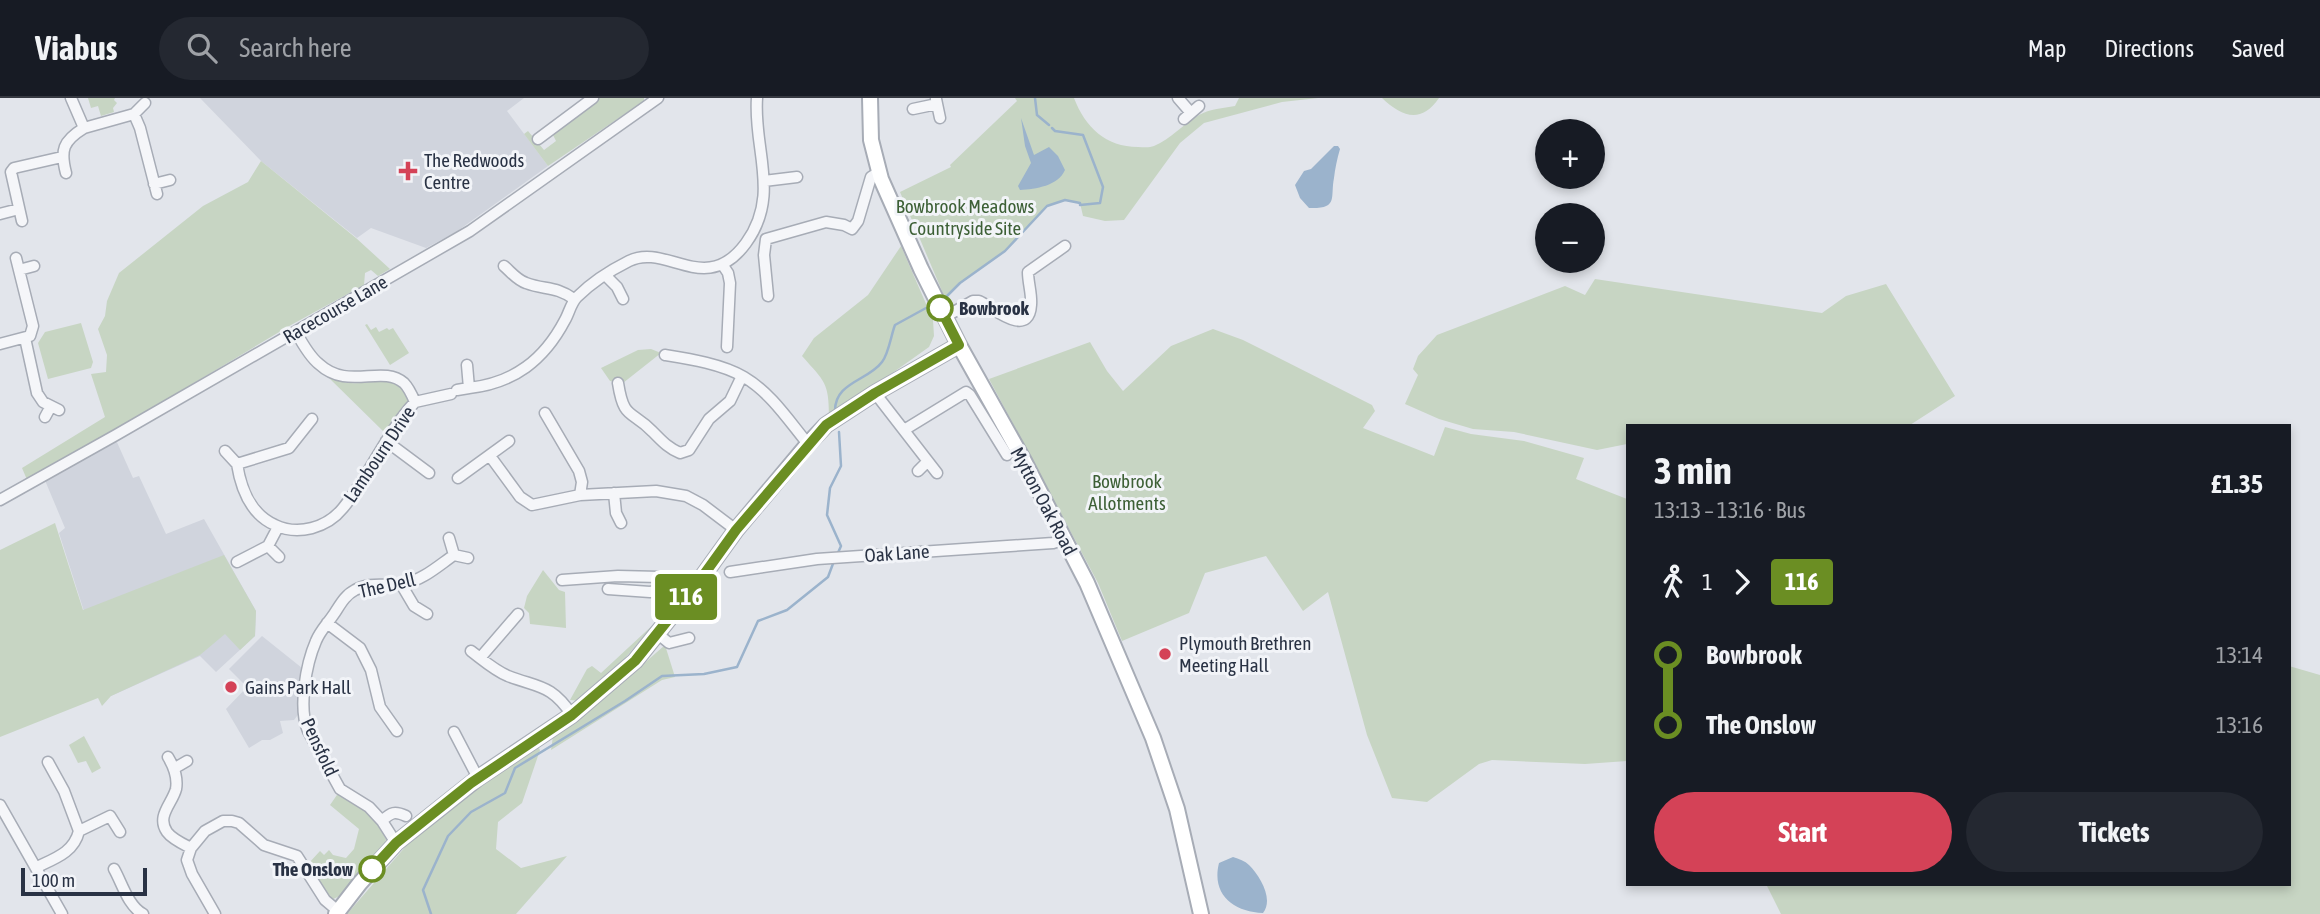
<!DOCTYPE html>
<html lang="en">
<head>
<meta charset="utf-8">
<style>
  body { margin:0; font-family:"Asap Condensed",sans-serif; background:#242831; color:#f1f3f6; height:100vh; display:flex; flex-direction:column; font-size:26px; white-space:nowrap }
  * { box-sizing:border-box; margin:0 }
  p { font-size:23px; color:#9ea1a6 }
  .icon { flex:none; width:38px; height:38px; fill:none; stroke:currentColor; stroke-width:2; stroke-linecap:round; stroke-linejoin:round }
  .map { position:relative; flex:1; overflow:hidden }
  .panel { position:absolute; left:1626px; top:326px; width:665px; height:462px; display:flex; flex-direction:column; background:#171b24; border-radius:0px; box-shadow:0 4px 10px #0003 }
  .panel>* { flex:none }
  .badge { padding:0 14px; border-radius:5px; font-size:24px; line-height:46px }
  .controls { position:absolute; left:1535px; top:21px; display:grid; gap:14px }
  .controls a { display:grid; place-items:center; width:70px; height:70px; border-radius:50%; background:#171b24; box-shadow:0 4px 10px #0003; font-size:35px }
  .scale { position:absolute; left:21px; bottom:18px; width:126px; box-sizing:border-box; padding-left:7px; border:4px solid #293244; border-top:0; font-size:19px; line-height:24px; white-space:nowrap; color:#293244; -webkit-text-stroke:5px #f2f4f8; paint-order:stroke }
  .map>.badge { position:absolute; translate:-50% -50%; box-shadow:0 0 0 4px #fff }
  .legs { display:flex; align-items:center; gap:10px; height:77px; padding:0 28px; font-size:23px }
  .legs p { margin-inline-start:auto }
  .head { display:flex; align-items:center; justify-content:space-between; height:119px; padding:0 28px }
  h1 { font-size:38px; font-weight:700; line-height:52px }
  .action { display:flex; gap:14px; margin-top:auto; padding:14px 28px }
  .action a { flex:1; height:80px; border-radius:42px; background:#d44257; color:#fff; font-size:28px; font-weight:700; line-height:80px; text-align:center }
  .action a+a { background:#242831; color:#f1f3f6 }
  ul { padding:0 28px; list-style:none }
  li { display:flex; align-items:center; gap:24px; height:70px; font-size:26px }
  li i { display:grid; place-items:center; width:10px; height:100%; margin:0 9px; background:currentColor }
  li i::after { content:''; width:18px; height:18px; margin:-9px; border:5px solid; border-radius:50%; background:#171b24 }
  li p { margin-inline-start:auto }
  li:first-child i { background:linear-gradient(#0000 50%,currentColor 0) }
  li:last-child i { background:linear-gradient(currentColor 50%,#0000 0) }
  header { display:flex; align-items:center; gap:42px; box-sizing:border-box; height:98px; padding:0 35px; background:#171b24; border-bottom:2px solid #363941 }
  header strong { font-size:33px }
  nav { display:flex; gap:38px; margin-inline-start:auto; font-size:24px }
  .search { width:490px; height:63px; background:#242831; display:flex; align-items:center; gap:18px; box-sizing:border-box; padding:0 24px; border-radius:38px; color:#9ea1a6; font-size:26px }
  .map>svg:first-child { display:block }
  .built { fill:#d0d4dd }
  .green { fill:#c7d5c3 }
  .water { fill:#9bb3cc }
  .lines { fill:none; stroke-linecap:round; stroke-linejoin:round }
  .stream { stroke:#9bb3cc; stroke-width:2.5 }
  .street-casing { stroke:#a7acb6; stroke-width:13 }
  .secondary-casing { stroke:#a7acb6; stroke-width:18 }
  .street { stroke:#f5f6f9; stroke-width:10 }
  .secondary { stroke:#fff; stroke-width:14 }
  .line-1-casing { stroke:#fff; stroke-width:16 }
  .line-1 { stroke:#6b8e23; stroke-width:10 }
  .poi-dot { fill:#d44257; stroke:#f2f4f8; stroke-width:2.5 }
  .stop-1-dot { fill:#fff; stroke:#6b8e23; stroke-width:3.5 }
  .labels { text-anchor:middle; dominant-baseline:central; stroke-width:6; stroke-linejoin:round; paint-order:stroke }
  .poi-label { font-size:19px; fill:#293244; stroke:#f2f4f8; text-anchor:start }
  .park-label { font-size:19px; fill:#3d6036; stroke:#f2f4f8 }
  .stop-label { font-size:19px; font-weight:bold; fill:#293244; stroke:#f2f4f8; text-anchor:start }
  .street-label { font-size:19px; fill:#293244; stroke:#f2f4f8 }
</style>
</head>
<body>
<header>
<strong>Viabus</strong>
<div class="search"><svg class="icon" aria-label="search" viewBox="0 0 24 24"><circle cx="10" cy="10" r="6"/><path d="M15 15l6 6"/></svg>Search here</div>
<nav><a>Map</a><a>Directions</a><a>Saved</a></nav>
</header>
<div class="map">
<svg width="2320" height="816" viewBox="0 0 2320 816">
  <rect width="100%" height="100%" fill="#e2e5eb"/>
  <!-- built -->
  <path class="built" d="M200,0H524L507,13L548,68L456,134L426,150L371,130L357,140L261,63Z
    M116,342L133,380L139,378L166,436L204,421L256,513L255,538L216,574L200,558L111,598L59,435L65,430L44,380Z
    M262,538L302,570L305,578L300,614L294,622L280,623L283,635L270,642H262L249,650L226,611L247,589L229,571Z"/>
  <!-- green -->
  <path class="green" d="M88,0H115L114,2L117,5L113,10L114,14L101,18L98,8L91,10Z
    M599,0H644V3L548,68L524,36L528,33L544,52L556,43L552,35L594,7Z
    M1015,0H1074C1085,29 1106,49 1138,49C1143,49 1149,50 1154,48C1171,41 1183,26 1199,17C1210,11 1223,10 1235,8L1239,0H1318L1282,4L1204,25L1180,45L1124,122L1105,123L1083,118L1080,105L1066,102L1047,108L1005,153L960,185L945,200L900,94L951,69L950,67L1017,3Z
    M1382,0H1439C1421,26 1402,19 1382,0Z
    M261,63L356,140L390,171L378,178L371,172L365,175L364,187L291,227L28,384L22,370L105,319L91,276L106,274L107,257L98,231L105,218L107,203L119,175L203,108L248,84Z
    M901,148L933,222L934,238L929,249L829,320C829,284 825,284 802,258L814,240L868,197Z
    M1595,181L1822,215L1846,198L1886,186L1955,298L1910,327H1628L1627,346L1597,352L1514,334L1473,331L1439,321L1405,306L1418,277L1413,271L1418,258L1437,237L1565,188L1585,197Z
    M81,225L93,264L91,270L48,281L38,245L45,234Z
    M367,226L371,232L376,229L379,234L387,230L389,232L393,230L409,255L390,267L365,227Z
    M1213,231L1243,242L1372,307L1375,313L1363,330L1434,358L1445,329L1471,336L1524,343L1584,360L1576,381L1627,401V663L1585,666L1492,662L1479,666L1427,704L1392,700L1367,637L1328,494L1303,513L1266,458L1205,475L1189,515L1122,543L1098,485L989,281L1090,244L1107,273L1123,293L1171,248Z
    M651,251L661,255L623,285L610,283L601,270L638,252Z
    M328,279C335,281 344,285 351,285C371,287 407,271 409,305L385,335Z
    M55,425L83,512L224,457L256,513L255,538L240,552L225,536L200,557L111,598L102,608L98,600L0,639V452Z
    M543,472L559,492L565,494L566,530L530,526L529,515L524,510L527,498Z
    M656,524L614,573L581,603L570,602L587,571L592,568L601,575Z
    M665,547L675,579L662,582L551,652L553,638L607,598Z
    M2289,568L2320,577V816H1781L1766,786H2289Z
    M84,638L101,670L92,675L86,663L78,665L69,647Z
    M537,646L540,652L522,705L498,724L496,751L521,770L567,758L516,816H347L406,748L485,684Z
    M339,694L369,711L386,741L385,749C378,755 368,761 363,769C351,786 351,794 331,802L308,766L320,753L324,757L329,752L333,757L346,760L354,751L359,731L330,707Z"/>
  <!-- water -->
  <path class="water" d="M1021,20L1034,57L1049,49L1058,58L1065,72C1058,88 1036,91 1020,92L1018,88L1031,65L1025,48Z
    M1334,48H1338L1340,51C1337,61 1335,71 1334,80C1330,100 1339,111 1309,110L1300,100L1295,87L1304,73L1311,71Z
    M1233,759C1239,761 1245,763 1249,767C1260,778 1274,801 1263,815C1234,814 1211,797 1219,765Z"/>
  <g class="lines">
    <!-- stream -->
    <path class="stream" d="M1035,0L1037,17L1049,27
      M945,200L960,185L1005,153L1047,108L1065,102L1080,105V107L1100,105L1103,89L1083,37L1055,33L1052,30
      M835,314C834,284 868,283 882,264C889,255 891,237 895,227L926,210
      M837,457L841,448L827,417L830,390L841,368L839,334
      M431,816L423,792L448,738L471,714L505,695L515,670L625,603L662,578L704,576L737,569L758,523L787,512L828,479L834,463"/>
    <defs>
      <path id="street" d="M1178,0L1191,15
        M936,1L940,20
        M913,11L937,6
        M134,16L145,5
        M1184,21L1199,8
        M84,30L134,16L140,30L157,96
        M538,41L593,0
        M66,75C60,52 63,43 84,30L71,0
        M764,83L797,79
        M154,86L170,82
        M0,116L19,111
        M22,123L11,74L14,70L62,59
        M722,166L728,175L730,185L727,249
        M504,168C511,174 517,182 526,185C545,192 556,188 574,201
        M19,172L34,168
        M605,177L617,189L623,201
        M768,198L764,157L766,141L826,124L844,127L852,131L858,123L871,79L879,74
        M945,219L973,203H979C991,208 1029,242 1031,207C1032,196 1028,185 1028,174L1065,148
        M25,240L37,295L43,304L59,312
        M0,246L30,238L33,228L16,160
        M665,257C690,261 722,266 744,279C771,295 789,323 808,346
        M467,267L469,290C514,285 544,262 565,222C569,215 571,205 577,199C591,185 611,172 629,163C666,144 706,200 746,145C781,97 753,51 757,0
        M618,285C624,323 631,311 653,334C662,343 668,350 680,355L689,352L709,321L730,303L742,278
        M457,292L469,290
        M875,295L937,375
        M415,304L451,296
        M545,315L579,373L582,384L580,397
        M45,319L51,308
        M904,332L966,294L970,297L1007,357
        M386,343L429,375
        M225,353L237,366L289,350L312,321
        M490,358L520,399L532,407L580,397L656,393L686,398L703,407L736,432
        M237,366C241,391 250,416 275,427C298,438 327,430 343,410C370,377 386,335 415,304C412,297 409,290 404,285C382,266 348,293 319,266C310,259 302,245 296,234
        M918,373L927,364
        M458,380L509,343
        M614,395L616,415L621,425
        M0,402L116,337L470,133L658,0
        M278,429L268,448L279,459
        M449,440L454,457L468,460
        M237,464L268,448
        M730,474L817,461L1053,445L1065,441
        M562,482L618,478L660,479L669,491L683,502
        M401,486L414,508L427,516
        M608,491L650,494L669,491
        M327,525L360,550L371,572L380,609L397,633
        M658,536L669,545L689,540
        M471,553C483,562 494,572 508,578C539,590 551,586 572,617
        M480,560L518,516
        M454,634L478,680
        M168,659C174,669 178,680 176,691C172,706 156,718 167,734C172,741 183,746 191,750
        M175,670L187,663
        M0,707L62,816
        M382,723C391,714 395,713 406,718
        M79,733L110,718L120,734
        M396,745L382,723L369,709L340,691L308,633C298,610 306,566 316,543C320,533 328,525 334,516C340,507 345,497 355,492C371,483 386,489 403,486C423,482 438,468 454,457
        M37,769C56,760 74,754 79,733L64,693L48,664
        M114,771C122,785 128,808 143,816
        M215,816L192,776L187,762L191,750L205,733L223,723H232L239,725L264,747L297,758L325,802L338,813"/>
      <path id="secondary" d="M870,0L871,42L881,81L921,171L959,247L1024,363L1087,485L1153,640L1177,711L1201,816
        M336,816L360,785L396,745L478,680L572,617L635,563L700,482L736,432L808,346L826,327L875,295L959,247"/>
    </defs>
    <!-- street casing -->
    <use href="#street" class="street-casing"/>
    <!-- secondary casing -->
    <use href="#secondary" class="secondary-casing"/>
    <!-- street -->
    <use href="#street" class="street"/>
    <!-- secondary -->
    <use href="#secondary" class="secondary"/>
  </g>
  <g class="lines">
    <defs>
      <path id="line-1" d="M372,771L396,745L471,685L572,617L635,563L700,482L736,432L826,327L875,295L959,247L940,210"/>
    </defs>
    <!-- line-1 casing -->
    <use href="#line-1" class="line-1-casing"/>
    <!-- line-1 -->
    <use href="#line-1" class="line-1"/>
  </g>
  <!-- markers -->
  <g class="poi-dot">
    <path d="M404.5 62.5h7v7h7v7h-7v7h-7v-7h-7v-7h7z"/>
    <circle cx="1165" cy="556" r="7"/>
    <circle cx="231" cy="589" r="7"/>
  </g>
  <g class="stop-1-dot">
    <circle cx="940" cy="210" r="12"/>
    <circle cx="372" cy="771" r="12"/>
  </g>
  <g class="labels">
    <!-- poi labels -->
    <g class="poi-label">
      <text x="424" y="62">The Redwoods<tspan x="424" dy="22">Centre</tspan></text>
      <text x="1179" y="545">Plymouth Brethren<tspan x="1179" dy="22">Meeting Hall</tspan></text>
      <text x="245" y="589">Gains Park Hall</text>
    </g>
    <!-- park labels -->
    <g class="park-label">
      <text x="965" y="108">Bowbrook Meadows<tspan x="965" dy="22">Countryside Site</tspan></text>
      <text x="1127" y="383">Bowbrook<tspan x="1127" dy="22">Allotments</tspan></text>
    </g>
    <!-- stop labels -->
    <g class="stop-label">
      <text x="959" y="210">Bowbrook</text>
      <text x="353" y="771" text-anchor="end">The Onslow</text>
    </g>
    <!-- street labels -->
    <g class="street-label">
      <text transform="translate(335 211) rotate(-30)">Racecourse Lane</text>
      <text transform="translate(379 356) rotate(-56)">Lambourn Drive</text>
      <text transform="translate(1044 403) rotate(62)">Mytton Oak Road</text>
      <text transform="translate(897 455) rotate(-4)">Oak Lane</text>
      <text transform="translate(387 487) rotate(-13)">The Dell</text>
      <text transform="translate(320 649) rotate(65)">Pensfold</text>
    </g>
  </g>
</svg>
<div class="controls">
<a>+</a>
<a>−</a>
</div>
<div class="scale">100 m</div>
<b class="badge" style="left:686px;top:499px;background:#6b8e23;color:#fff">116</b>
<section class="panel">
<div class="head"><div><h1>3 min</h1><p>13:13 – 13:16 · Bus</p></div><b>£1.35</b></div>
<div class="legs"><svg class="icon" aria-label="walk" viewBox="0 0 24 24"><circle cx="13" cy="4" r="2"/><path d="M13 8l-2 6 4 7M11 14l-3 7M7 12l3-4h3l4 4"/></svg>1<svg class="icon" aria-label="forward" viewBox="0 0 24 24"><path d="M9 5l7 7-7 7"/></svg><b class="badge" style="background:#6b8e23;color:#fff">116</b></div>
<ul>
<li><i style="color:#6b8e23"></i><b>Bowbrook</b><p>13:14</p></li>
<li><i style="color:#6b8e23"></i><b>The Onslow</b><p>13:16</p></li>
</ul>
<div class="action"><a>Start</a><a>Tickets</a></div>
</section>
</div>
</body>
</html>
